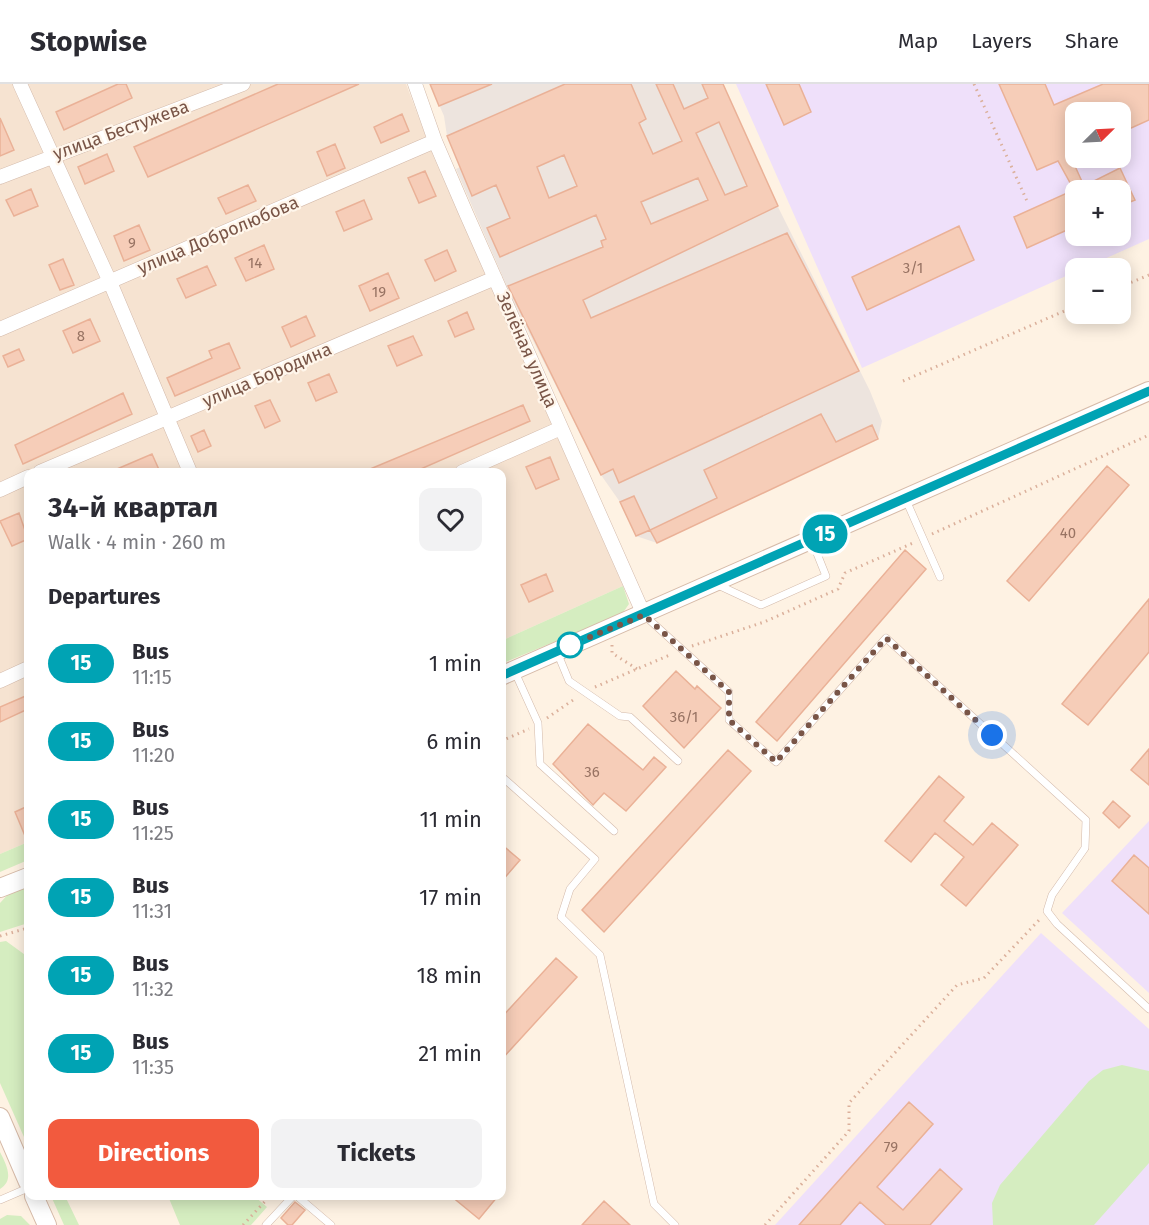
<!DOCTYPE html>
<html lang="en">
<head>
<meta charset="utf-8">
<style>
  body { margin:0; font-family:"Fira Sans",sans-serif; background:#f2f2f3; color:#2b2b33; height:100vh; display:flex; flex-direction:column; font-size:22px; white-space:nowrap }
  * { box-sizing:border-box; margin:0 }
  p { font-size:20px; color:#7c7c81 }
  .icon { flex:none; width:33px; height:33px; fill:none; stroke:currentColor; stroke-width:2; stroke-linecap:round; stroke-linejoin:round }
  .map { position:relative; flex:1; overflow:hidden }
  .details { position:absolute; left:24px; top:384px; width:482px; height:732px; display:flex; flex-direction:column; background:#fff; border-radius:12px; box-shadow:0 3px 15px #0003 }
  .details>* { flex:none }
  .badge { padding:0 12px; border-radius:20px; font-size:21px; line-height:39px }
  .needle { width:39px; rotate:66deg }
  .tools { position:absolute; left:1065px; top:18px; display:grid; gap:12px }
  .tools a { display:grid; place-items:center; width:66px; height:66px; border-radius:12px; background:#fff; box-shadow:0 3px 15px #0003; font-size:30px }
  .you { position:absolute; width:30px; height:30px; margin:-15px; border:4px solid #fff; border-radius:50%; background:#1a73e8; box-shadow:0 0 0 9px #1a73e833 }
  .map>.badge { position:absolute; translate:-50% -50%; box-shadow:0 0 0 3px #fff }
  h2 { padding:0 24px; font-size:22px; line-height:54px }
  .round { display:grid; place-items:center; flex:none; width:63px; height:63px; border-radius:12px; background:#f2f2f3 }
  .overview { display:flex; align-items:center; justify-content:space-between; height:102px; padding:0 24px }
  h1 { font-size:28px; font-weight:700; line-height:45px }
  .action { display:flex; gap:12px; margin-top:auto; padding:12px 24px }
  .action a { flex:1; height:69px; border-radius:12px; background:#f25a3e; color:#fff; font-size:24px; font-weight:700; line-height:69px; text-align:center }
  .action a+a { background:#f2f2f3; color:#2b2b33 }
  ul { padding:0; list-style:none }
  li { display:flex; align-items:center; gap:18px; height:78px; padding:0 24px }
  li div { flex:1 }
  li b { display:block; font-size:22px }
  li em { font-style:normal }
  li .badge { min-width:66px; font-weight:700; text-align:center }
  header { display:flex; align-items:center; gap:36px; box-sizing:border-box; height:84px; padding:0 30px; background:#fff; border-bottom:2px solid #e1e1e2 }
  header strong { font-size:28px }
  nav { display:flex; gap:33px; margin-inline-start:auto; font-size:21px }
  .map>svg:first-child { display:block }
  .residential { fill:#f6e3d1 }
  .industrial { fill:#ede4de }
  .education { fill:#efe0fa; fill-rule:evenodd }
  .green { fill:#d5edc0 }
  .building { fill:#f6cdb8; stroke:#eab197; stroke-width:1.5; fill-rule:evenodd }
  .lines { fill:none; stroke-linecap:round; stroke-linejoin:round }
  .lane-casing { stroke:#d3baab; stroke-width:8 }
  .street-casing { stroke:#d3baab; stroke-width:15 }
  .secondary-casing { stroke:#d6baa8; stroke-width:20 }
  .path { stroke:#dbb09b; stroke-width:3; stroke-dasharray:1.5 4.5; stroke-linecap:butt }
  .lane { stroke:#fff; stroke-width:7 }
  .street { stroke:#fff; stroke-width:14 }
  .secondary { stroke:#fff; stroke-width:18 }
  .line-casing { stroke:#fff; stroke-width:14 }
  .line { stroke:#00a3b4; stroke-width:9 }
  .walk { stroke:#795547; stroke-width:6; stroke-dasharray:0 10.8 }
  .stop-dot { fill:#fff; stroke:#00a3b4; stroke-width:3 }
  .labels { text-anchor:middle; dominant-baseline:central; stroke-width:4.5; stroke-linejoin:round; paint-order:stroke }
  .number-label { font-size:15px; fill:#987363 }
  .street-label { font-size:18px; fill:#795547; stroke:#fff6eb }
</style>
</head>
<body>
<header>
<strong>Stopwise</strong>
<nav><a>Map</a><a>Layers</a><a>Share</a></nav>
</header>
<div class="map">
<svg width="1149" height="1141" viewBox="0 0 1149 1141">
  <rect width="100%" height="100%" fill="#fef2e3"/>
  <!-- residential -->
  <path class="residential" d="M0,0H406L434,74L623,502L501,557V388H28V758L0,770Z"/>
  <!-- industrial -->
  <path class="industrial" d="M430,0H723L771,109L870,307L882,337L878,355L657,459L636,452L620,418L601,391L515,221L456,85L460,83L447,52L444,32Z"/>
  <!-- education -->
  <path class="education" d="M736,0H1149V155L1084,184H1076L1075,188L862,284ZM1076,28H1120V74H1076ZM1076,106H1120V152H1076Z
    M1149,737V909L1062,829Z
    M1041,849L1149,945V1141H775Z"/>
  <!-- green -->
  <path class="green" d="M623,502L629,520L622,530L501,580V557Z
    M28,758V776L0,788V770Z
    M28,799V839L0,848V819L13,805Z
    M6,857L28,873V1062L0,999V858Z
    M1122,981L1149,987V1079L1094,1141H993L992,1119L1000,1101L1089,997L1103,986Z
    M0,1068C6,1080 15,1096 0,1105Z
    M51,1112H65L79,1141H64Z
    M168,1112H254L267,1123L251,1141H180Z
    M7,1131L21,1132L30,1141H0V1135Z"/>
  <!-- building -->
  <path class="building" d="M118,0H126L132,14L64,46L56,28Z
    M278,0H359L148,93L134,63Z
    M430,0H492L439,22Z
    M565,0H631L646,35L639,39L653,70L682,57L656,0H673L684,25L708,14L702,0H723L778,122L583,216L591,234L787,149L859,287L619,399L613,385L601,391L508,202L603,163L601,157L606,155L596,131L500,173L487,144L510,134L496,101L472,112L447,52ZM719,38L747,102L725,111L696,49ZM564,71L577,102L549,114L537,83ZM698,94L708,116L651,140L641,118Z
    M766,0H799L811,28L784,41Z
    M999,0H1045L1054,21L1103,0H1149V36L1120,49V28H1076V44L1066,48L1075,69L1070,71L1084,102L1120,84L1135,116L1120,122V106H1076V142L1027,164L1014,133L1074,106L1058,77L1037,86Z
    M402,30L409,47L381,59L374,43Z
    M0,34L14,66L0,72Z
    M335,60L345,84L327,92L317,68Z
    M107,70L114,87L85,100L78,83Z
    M425,87L436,112L419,119L408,94Z
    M248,101L256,117L226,130L218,114Z
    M31,105L38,122L14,132L6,116Z
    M364,116L372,135L344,147L336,128Z
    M139,141L150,166L124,177L114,152Z
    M959,142L974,176L867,226L852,193Z
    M264,161L274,185L246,197L235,174Z
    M447,166L456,187L435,197L425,176Z
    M63,175L74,201L60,206L49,181Z
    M207,182L216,201L186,214L177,195Z
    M388,189L399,214L370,227L359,202Z
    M467,228L474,245L455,253L448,237Z
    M306,232L315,252L291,263L282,243Z
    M90,235L100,257L73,269L63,247Z
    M413,252L422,271L397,282L388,262Z
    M229,259L240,284L175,312L167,294L212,274L209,267Z
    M19,265L24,276L8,283L3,272Z
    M329,290L337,308L316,317L308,299Z
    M123,309L132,330L23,380L15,361Z
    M270,316L280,337L265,344L255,322Z
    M523,321L530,337L414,388H363Z
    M821,330L836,358L872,341L878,355L657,459L650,446L717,414L704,386Z
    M204,346L211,362L198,368L191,352Z
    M152,370L160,388H110Z
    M550,373L559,395L536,405L526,383Z
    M1107,382L1129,401L1029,517L1007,497Z
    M634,412L650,446L636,452L620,418Z
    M19,429L28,455L12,462L0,437Z
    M905,466L926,485L777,657L756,638Z
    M546,490L553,507L529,518L521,501Z
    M1149,515V568L1088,641L1062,620Z
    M676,587L695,605L697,602L721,624L684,664L643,622Z
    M28,611V625L0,638V623Z
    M588,640L643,686L654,673L666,683L626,727L604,709L593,721L553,680Z
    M1149,665V701L1131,686Z
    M728,666L751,687L604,848L582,826Z
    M939,692L964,713L944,737L973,761L992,739L1018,761L966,822L941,801L964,773L935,749L911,778L885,757Z
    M1113,717L1130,732L1119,744L1103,729Z
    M28,722V759L15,728Z
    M501,760L520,776L501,798Z
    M1134,771L1149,784V830L1112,797Z
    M556,874L577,893L501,976V934Z
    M909,1018L933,1040L877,1103L903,1126L940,1085L962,1105L930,1141H886L860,1118L840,1141H799Z
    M451,1112H498L479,1135Z
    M604,1117L630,1141H582Z
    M295,1118L305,1126L292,1141H288L281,1134Z"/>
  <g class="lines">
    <defs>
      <path id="lane" d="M906,416L940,493
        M718,501L761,521L826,492L812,457
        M644,531L729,608V636L776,678L886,554L1086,736L1085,764L1052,811L1047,827L1057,840L1149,925
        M557,568L569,597L620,632L630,633L678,677
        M514,586L538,639L540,680L614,747
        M501,692L595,775L570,805L561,833L600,871L654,1120L675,1141
        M297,1112L331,1141
        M0,1116L28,1104
        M266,1141L293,1112"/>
      <path id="street" d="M20,0L110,198L190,388
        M415,0L435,57L466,129L644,531
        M0,93L243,0
        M0,245L435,57
        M40,388L495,194
        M462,388L561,344
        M0,406L28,393
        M0,597L28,584"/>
      <path id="secondary" d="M501,592L1149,307
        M0,804L28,793
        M0,1033L28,1098
        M34,1112L47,1141"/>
    </defs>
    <!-- lane casing -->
    <use href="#lane" class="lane-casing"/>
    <!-- street casing -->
    <use href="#street" class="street-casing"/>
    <!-- secondary casing -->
    <use href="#secondary" class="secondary-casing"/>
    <!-- path -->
    <path class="path" d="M974,0L1027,117
      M1120,203L1149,191
      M903,297L1076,222
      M932,450L1149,351
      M612,561V569L637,585
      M692,562L764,538L838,505L845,489L913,459
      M595,603L672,570
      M547,634L576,614
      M501,657L529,645
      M0,852L28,844
      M243,1141L270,1112
      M765,1141L849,1047V1019L957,901L984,894L1041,834"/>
    <!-- lane -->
    <use href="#lane" class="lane"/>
    <!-- street -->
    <use href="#street" class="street"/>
    <!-- secondary -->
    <use href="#secondary" class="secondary"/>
  </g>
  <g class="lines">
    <defs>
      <path id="line" d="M501,592L1149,307"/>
    </defs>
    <!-- line casing -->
    <use href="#line" class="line-casing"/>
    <!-- line -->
    <use href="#line" class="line"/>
    <!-- walk -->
    <path class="walk" d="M570,561L644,531L729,608V636L776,678L886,554L992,651"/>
  </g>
  <!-- markers -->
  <circle class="stop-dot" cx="570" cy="561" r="12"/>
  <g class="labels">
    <!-- number labels -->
    <g class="number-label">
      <text x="132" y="159">9</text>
      <text x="255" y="179">14</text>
      <text x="913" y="184">3/1</text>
      <text x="379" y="208">19</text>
      <text x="81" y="252">8</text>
      <text x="1068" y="449">40</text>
      <text x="684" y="633">36/1</text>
      <text x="592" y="688">36</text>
      <text x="891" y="1063">79</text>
    </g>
    <!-- street labels -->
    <g class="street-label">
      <text transform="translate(121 46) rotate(-20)">улица Бестужева</text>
      <text transform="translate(218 151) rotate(-23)">улица Добролюбова</text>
      <text transform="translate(527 266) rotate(66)">Зелёная улица</text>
      <text transform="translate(267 291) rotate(-23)">улица Бородина</text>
    </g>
  </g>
</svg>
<div class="tools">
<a><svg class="needle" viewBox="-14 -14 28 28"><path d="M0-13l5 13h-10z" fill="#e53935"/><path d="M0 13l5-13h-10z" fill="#7c7c81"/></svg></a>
<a>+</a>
<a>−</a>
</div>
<div class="you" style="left:992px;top:651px"></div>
<b class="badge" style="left:825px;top:450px;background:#00a3b4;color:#fff">15</b>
<section class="details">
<div class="overview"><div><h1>34-й квартал</h1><p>Walk · 4 min · 260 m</p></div><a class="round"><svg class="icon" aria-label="heart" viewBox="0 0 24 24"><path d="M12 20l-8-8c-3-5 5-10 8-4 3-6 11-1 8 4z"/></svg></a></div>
<h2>Departures</h2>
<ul>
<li><span class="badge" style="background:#00a3b4;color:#fff">15</span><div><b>Bus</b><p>11:15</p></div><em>1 min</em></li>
<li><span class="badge" style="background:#00a3b4;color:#fff">15</span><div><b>Bus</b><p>11:20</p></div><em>6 min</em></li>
<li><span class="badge" style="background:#00a3b4;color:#fff">15</span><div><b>Bus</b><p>11:25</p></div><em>11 min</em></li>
<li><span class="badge" style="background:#00a3b4;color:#fff">15</span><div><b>Bus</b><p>11:31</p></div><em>17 min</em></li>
<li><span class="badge" style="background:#00a3b4;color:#fff">15</span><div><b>Bus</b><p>11:32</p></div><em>18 min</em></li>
<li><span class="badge" style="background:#00a3b4;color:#fff">15</span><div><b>Bus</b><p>11:35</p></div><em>21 min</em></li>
</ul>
<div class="action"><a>Directions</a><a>Tickets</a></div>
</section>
</div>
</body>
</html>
